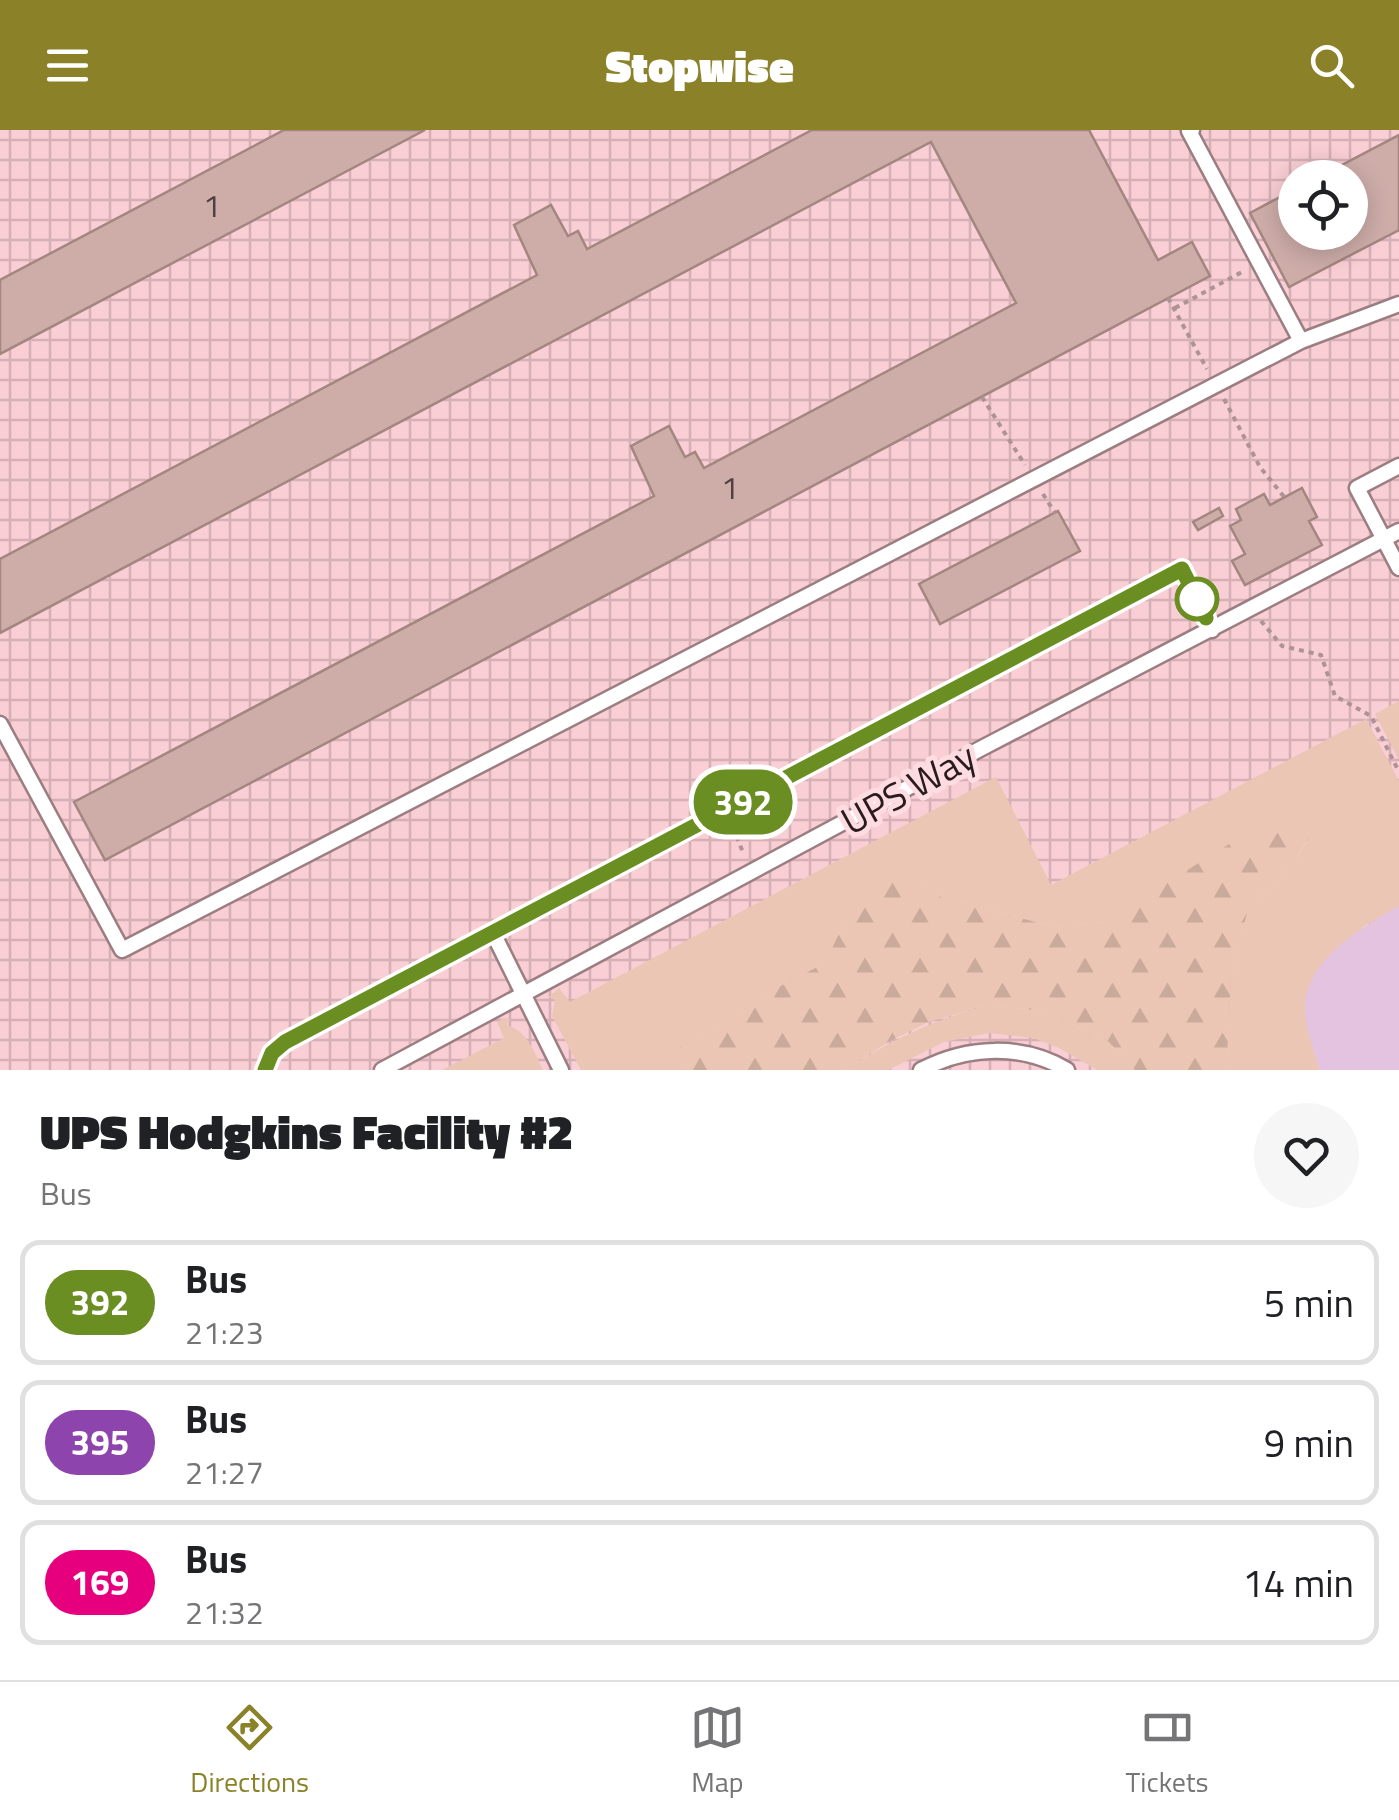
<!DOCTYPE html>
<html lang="en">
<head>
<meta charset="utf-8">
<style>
  body { margin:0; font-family:"Titillium Web",sans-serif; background:#f6f6f6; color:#202124; height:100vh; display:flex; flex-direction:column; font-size:38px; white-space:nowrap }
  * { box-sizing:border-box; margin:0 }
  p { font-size:32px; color:#757577 }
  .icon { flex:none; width:55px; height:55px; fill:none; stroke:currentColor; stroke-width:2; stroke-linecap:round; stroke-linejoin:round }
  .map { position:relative; height:940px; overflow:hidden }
  .side { display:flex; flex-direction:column; background:#fff; flex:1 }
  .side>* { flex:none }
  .badge { padding:0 20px; border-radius:32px; font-size:35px; line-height:65px }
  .buttons { position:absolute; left:1278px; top:30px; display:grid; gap:20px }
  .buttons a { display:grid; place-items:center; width:90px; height:90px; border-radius:50%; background:#fff; box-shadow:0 5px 25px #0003; font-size:50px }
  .map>.badge { position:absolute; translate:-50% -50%; box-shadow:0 0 0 5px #fff }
  .round { display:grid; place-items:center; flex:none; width:105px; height:105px; border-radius:52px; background:#f6f6f6 }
  .summary { display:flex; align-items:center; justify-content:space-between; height:170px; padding:0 40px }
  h1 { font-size:48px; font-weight:800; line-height:75px }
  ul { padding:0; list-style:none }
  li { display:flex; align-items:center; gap:30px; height:125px; margin:0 20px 15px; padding:0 20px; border:5px solid #e0e0e0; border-radius:20px }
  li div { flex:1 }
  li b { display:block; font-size:38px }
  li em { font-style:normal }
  li .badge { min-width:110px; font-weight:700; text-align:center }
  header { display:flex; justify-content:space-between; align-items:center; height:130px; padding:0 40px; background:#8a8128; color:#fff; font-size:45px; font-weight:800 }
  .tab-bar { display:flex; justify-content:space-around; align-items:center; height:140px; border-top:2px solid #e0e0e0; background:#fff; font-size:28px; color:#757577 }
  .tab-bar a { display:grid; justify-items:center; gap:5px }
  .tab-bar .current { color:#8a8128 }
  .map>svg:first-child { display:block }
  .industrial { fill:url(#industrial-grid); fill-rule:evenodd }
  .grass { fill:#ecc6b4 }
  .forest { fill:url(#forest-firs) }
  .water { fill:#e4c3e0 }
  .building { fill:#ceada9; stroke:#a48681; stroke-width:2.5 }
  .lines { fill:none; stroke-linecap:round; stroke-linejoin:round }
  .lane-casing { stroke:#9c7d82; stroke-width:19 }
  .path { stroke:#ad9296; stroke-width:4; stroke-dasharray:5 5; stroke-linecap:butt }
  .lane { stroke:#fff; stroke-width:14 }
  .line-casing { stroke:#fff; stroke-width:22 }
  .line { stroke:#6b8e23; stroke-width:15 }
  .stop-dot { fill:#fff; stroke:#6b8e23; stroke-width:5 }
  .labels { text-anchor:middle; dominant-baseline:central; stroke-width:10; stroke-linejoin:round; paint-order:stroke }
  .number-label { font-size:32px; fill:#524041 }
  .street-label { font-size:38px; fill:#281c1e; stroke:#ffdce1 }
</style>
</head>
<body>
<header><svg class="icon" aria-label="menu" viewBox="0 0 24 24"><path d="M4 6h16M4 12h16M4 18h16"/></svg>Stopwise<svg class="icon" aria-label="search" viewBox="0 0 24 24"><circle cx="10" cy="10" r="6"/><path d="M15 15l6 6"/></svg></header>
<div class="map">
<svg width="1399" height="940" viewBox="0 0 1399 940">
  <defs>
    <pattern id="industrial-grid" width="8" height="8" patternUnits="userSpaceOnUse" patternTransform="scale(2.5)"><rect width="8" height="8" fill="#f9ced4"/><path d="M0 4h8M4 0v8" fill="none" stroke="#d5b0b6"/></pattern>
    <pattern id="forest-firs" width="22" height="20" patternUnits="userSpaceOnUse" patternTransform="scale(2.5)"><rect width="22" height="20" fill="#ecc6b4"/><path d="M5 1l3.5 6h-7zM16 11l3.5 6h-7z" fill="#caaa9a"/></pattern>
  </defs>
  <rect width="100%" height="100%" fill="#ffdce1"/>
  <!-- industrial -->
  <path class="industrial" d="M0,0H1399V940H0ZM1295,48H1350V102H1295Z"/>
  <!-- grass -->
  <path class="grass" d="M1399,571V630L1375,584Z
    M1366,589L1399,651V776L1363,797L1309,905L1320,940H1229L1227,928L1231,846L1249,775L1286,743L1310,707L1288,699L1145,768L1104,792L1054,797L941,767L910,747L846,789L825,833L756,869L669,925L691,940H581L552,886L555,870L549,867L559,858L570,872L996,647L1051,755Z
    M988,875L1044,881L1108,911L1135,940H1097L1059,918L1033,908L989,903L944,912L888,940H845C897,907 929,892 988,875Z
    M504,888L510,889L507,895C528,902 534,922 543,940H442L504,908L497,892Z"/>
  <!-- forest -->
  <path class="forest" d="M1288,699L1310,706L1286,743L1249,775L1231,846L1227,928L1229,940H1135L1108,911L1044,881L988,875L929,892L890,911L845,940H691L668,925L756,869L825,833L846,789L864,762L910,747L941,767L1054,797L1104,792L1242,706Z"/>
  <!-- water -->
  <path class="water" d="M1399,776V940H1320C1314,920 1305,899 1305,878C1305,830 1363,797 1399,776Z"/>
  <!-- building -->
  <path class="building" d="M284,0H425L0,224V150Z
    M812,0H1089L1158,130L1192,112L1210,146L105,730L74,672L654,366L631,316L669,296L685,327L695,322L704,338L1016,173L931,12L0,503V429L537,145L514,95L551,75L568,106L578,101L587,119Z
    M1399,5V100L1289,157L1250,83L1295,59V102H1350V48H1317Z
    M1302,358L1317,387L1309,391L1322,415L1245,455L1232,431L1245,424L1230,396L1241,390L1236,379L1264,364L1270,375Z
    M1219,378L1223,386L1198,400L1193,392Z
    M1058,381L1080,421L940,494L919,454Z"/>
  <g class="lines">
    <defs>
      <path id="lane" d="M1192,0L1189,1L1301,211
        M1399,336L1357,358L1399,438
        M0,594L122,820L1301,211L1399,174
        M493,803L561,940
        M265,940L273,923L285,912L1182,439L1212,500
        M382,940L980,619L1399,401
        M921,940C967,916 1022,913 1067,940"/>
    </defs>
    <!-- lane casing -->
    <use href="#lane" class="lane-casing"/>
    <!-- path -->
    <path class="path" d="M1168,168L1207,239
      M1175,178L1242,142
      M982,267L1025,335
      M1224,269L1260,337L1285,368
      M1043,364L1055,383
      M1261,491L1282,516L1321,525L1335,566L1371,586L1399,642
      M733,697L744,725"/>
    <!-- lane -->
    <use href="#lane" class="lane"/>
  </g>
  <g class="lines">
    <defs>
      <path id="line" d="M265,940L272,923L285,912L1182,439L1206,488"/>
    </defs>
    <!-- line casing -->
    <use href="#line" class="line-casing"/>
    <!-- line -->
    <use href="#line" class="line"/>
  </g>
  <!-- markers -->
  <circle class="stop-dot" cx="1197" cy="469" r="20"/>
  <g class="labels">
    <!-- number labels -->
    <g class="number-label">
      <text x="212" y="75">1</text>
      <text x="730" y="357">1</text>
    </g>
    <!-- street labels -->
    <g class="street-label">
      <text transform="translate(908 658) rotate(-29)">UPS Way</text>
    </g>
  </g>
</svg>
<div class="buttons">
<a><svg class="icon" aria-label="locate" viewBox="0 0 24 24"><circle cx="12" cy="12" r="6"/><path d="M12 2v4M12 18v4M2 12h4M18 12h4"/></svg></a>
</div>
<b class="badge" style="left:743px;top:672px;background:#6b8e23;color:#fff">392</b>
</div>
<section class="side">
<div class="summary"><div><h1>UPS Hodgkins Facility #2</h1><p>Bus</p></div><a class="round"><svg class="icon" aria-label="heart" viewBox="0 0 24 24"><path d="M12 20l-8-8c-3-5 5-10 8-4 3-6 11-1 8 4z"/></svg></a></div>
<ul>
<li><span class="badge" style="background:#6b8e23;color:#fff">392</span><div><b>Bus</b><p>21:23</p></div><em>5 min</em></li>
<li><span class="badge" style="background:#8e44ad;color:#fff">395</span><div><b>Bus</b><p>21:27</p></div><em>9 min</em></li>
<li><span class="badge" style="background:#e6007e;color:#fff">169</span><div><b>Bus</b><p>21:32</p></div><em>14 min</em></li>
</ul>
</section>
<nav class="tab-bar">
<a class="current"><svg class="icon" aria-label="directions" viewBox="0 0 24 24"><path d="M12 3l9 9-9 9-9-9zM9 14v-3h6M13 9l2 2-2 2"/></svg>Directions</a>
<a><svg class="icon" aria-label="map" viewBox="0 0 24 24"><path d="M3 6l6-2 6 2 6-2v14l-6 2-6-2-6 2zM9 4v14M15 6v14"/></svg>Map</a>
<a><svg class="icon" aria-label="tickets" viewBox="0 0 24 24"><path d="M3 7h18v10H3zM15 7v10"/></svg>Tickets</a>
</nav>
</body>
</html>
